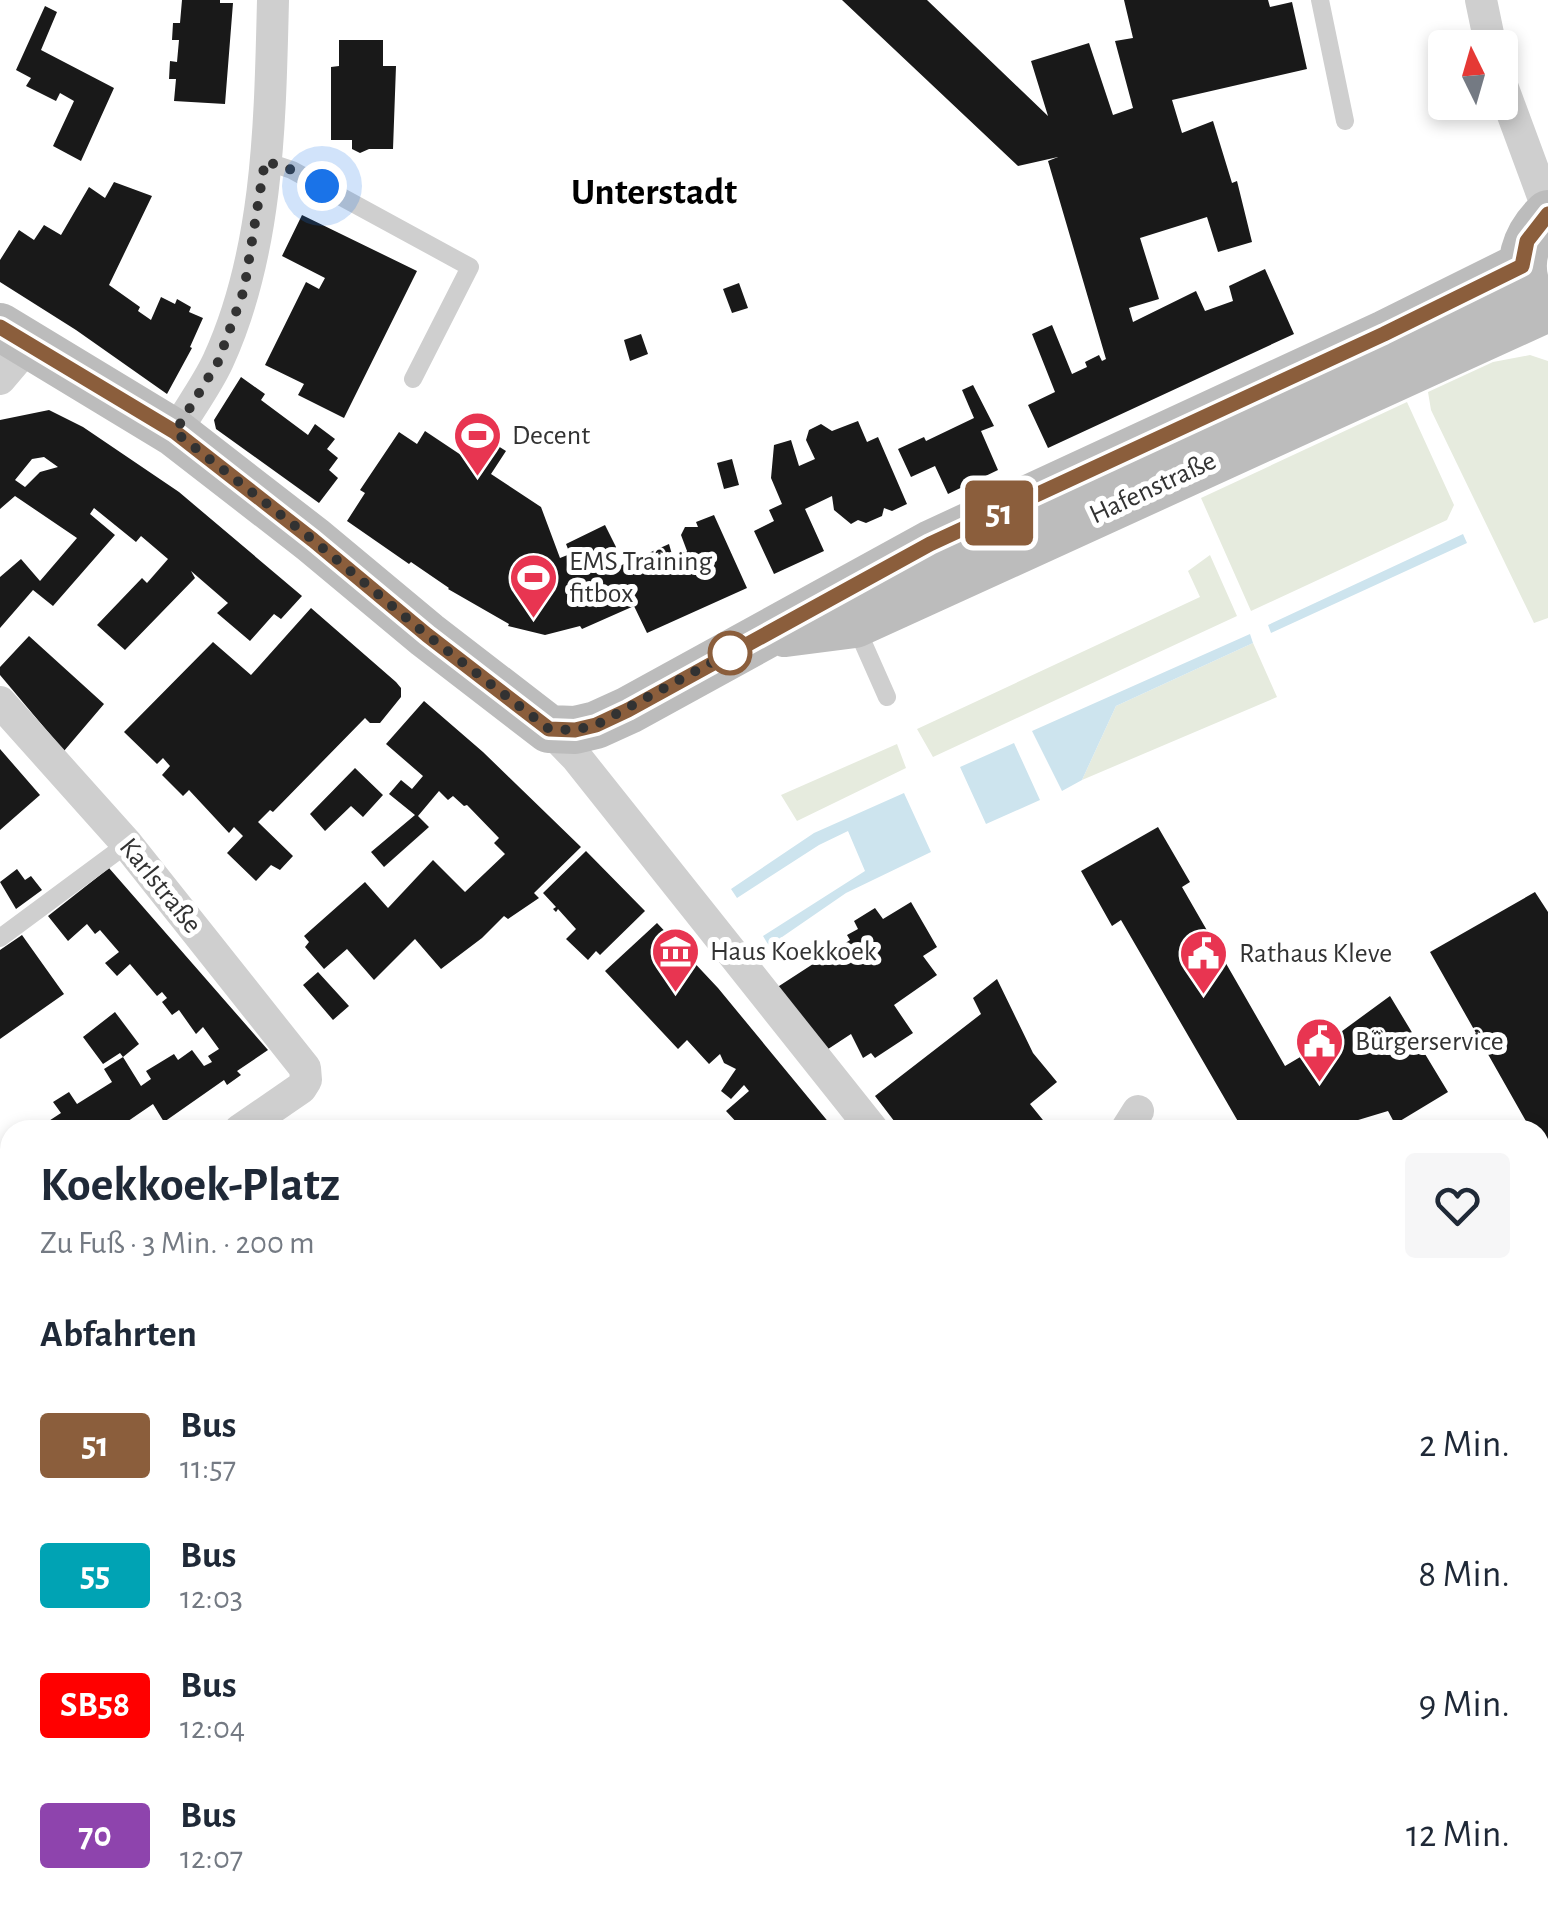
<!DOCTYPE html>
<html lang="de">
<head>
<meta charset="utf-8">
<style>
  body { margin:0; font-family:"Alegreya Sans",sans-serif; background:#f6f6f7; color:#1f2937; height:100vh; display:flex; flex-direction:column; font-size:38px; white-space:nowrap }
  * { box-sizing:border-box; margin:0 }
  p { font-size:32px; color:#747a83 }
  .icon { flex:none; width:55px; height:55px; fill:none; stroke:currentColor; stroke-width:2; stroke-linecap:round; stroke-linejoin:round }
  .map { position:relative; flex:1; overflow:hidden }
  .drawer { position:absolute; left:0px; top:1120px; width:1550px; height:802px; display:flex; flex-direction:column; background:#fff; border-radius:30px 30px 0 0; box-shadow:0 5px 15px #0003 }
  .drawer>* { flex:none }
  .badge { padding:0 20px; border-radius:8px; font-size:35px; line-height:65px }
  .needle { width:65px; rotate:355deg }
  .controls { position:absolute; left:1428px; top:30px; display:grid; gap:20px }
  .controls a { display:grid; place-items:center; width:90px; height:90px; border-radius:10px; background:#fff; box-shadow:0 5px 15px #0003; font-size:50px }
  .you { position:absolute; width:50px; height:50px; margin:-25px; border:8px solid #fff; border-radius:50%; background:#1a73e8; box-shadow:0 0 0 15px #1a73e833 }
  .map>.badge { position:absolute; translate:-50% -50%; box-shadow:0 0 0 5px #fff }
  h2 { padding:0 40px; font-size:38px; line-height:90px }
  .round { display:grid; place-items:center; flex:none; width:105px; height:105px; border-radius:10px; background:#f6f6f7 }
  .overview { display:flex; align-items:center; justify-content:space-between; height:170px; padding:0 40px }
  h1 { font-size:48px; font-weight:600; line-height:75px }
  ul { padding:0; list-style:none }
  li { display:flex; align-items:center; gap:30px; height:130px; padding:0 40px }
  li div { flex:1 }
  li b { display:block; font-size:38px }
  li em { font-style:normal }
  li .badge { min-width:110px; font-weight:700; text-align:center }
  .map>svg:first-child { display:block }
  .green { fill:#e6ebde }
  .water { fill:#cde4ee }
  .building { fill:#191919; fill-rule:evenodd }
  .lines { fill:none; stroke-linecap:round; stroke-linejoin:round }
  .lane { stroke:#cfcfcf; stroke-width:18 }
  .street { stroke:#cfcfcf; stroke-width:32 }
  .secondary { stroke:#bcbcbc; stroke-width:48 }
  .line-casing { stroke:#fff; stroke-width:22 }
  .line { stroke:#8b5e3c; stroke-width:15 }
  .walk { stroke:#323232; stroke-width:10; stroke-dasharray:0 18 }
  .stop-dot { fill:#fff; stroke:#8b5e3c; stroke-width:5 }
  .labels { text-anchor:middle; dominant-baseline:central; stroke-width:10; stroke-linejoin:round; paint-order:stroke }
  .poi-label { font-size:28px; fill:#323232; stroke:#fff; text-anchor:start }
  .street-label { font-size:28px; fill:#323232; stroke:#fff }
  .district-label { font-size:38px; font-weight:bold; fill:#000; stroke:#fff }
</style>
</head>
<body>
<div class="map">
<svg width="1548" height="1921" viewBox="0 0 1548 1921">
  <rect width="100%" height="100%" fill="#fff"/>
  <!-- green -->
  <path class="green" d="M1530,355L1548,361V618L1534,623L1431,410L1428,392L1493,362Z
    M1407,402L1454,505L1447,520L1251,611L1201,498Z
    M1210,555L1237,616L933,757L917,729L1200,597L1188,571Z
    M1253,643L1277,697L1082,780L1116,706Z
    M897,744L906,768L797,821L781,795Z"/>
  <!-- water -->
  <path class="water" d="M1463,534L1467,543L1271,633L1268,625Z
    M1250,634L1253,643L1116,706L1082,780L1062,791L1032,731Z
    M1014,743L1040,800L986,824L960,767Z
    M904,793L931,852L846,893L769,946L763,936L865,871L848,831L819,845L737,898L731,889L814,833Z"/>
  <!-- building -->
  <path class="building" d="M182,0H220V3H233L225,104L174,101L176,79H169L170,61L177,62L179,40H172L173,23H180Z
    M842,0H927L1048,116L1031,61L1089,43L1113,115L1133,108L1115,41L1133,38L1124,0H1268L1270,7L1292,2L1307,69L1172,100L1182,133L1213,121L1232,183L1237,181L1252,242L1218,252L1207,217L1140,238L1159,299L1129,308L1133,322L1196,291L1205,311L1233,301L1229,286L1265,269L1294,334L1048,448L1028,405L1055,392L1032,334L1052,325L1072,374L1087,367L1085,362L1099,355L1102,361L1106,359L1048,161L1058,157L1018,166Z
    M45,6L57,12L41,50L114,88L81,161L53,146L74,101L60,93L56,101L26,86L31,78L16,70Z
    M339,40H383V66H396L393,149H369L360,153L352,149V140H331V67L339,66Z
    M114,182L152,196L109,285L140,307L138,311L151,320L161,297L175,304L177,299L191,307L189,312L203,318L190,347L192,348L167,394L76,330L0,282V260L19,230L34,240L44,225L61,235L89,187L105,198Z
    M302,215L417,271L344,418L298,395L304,384L265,365L306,282L319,289L325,278L282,256Z
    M739,283L748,308L732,313L723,289Z
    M641,334L648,354L630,361L624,340Z
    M241,377L265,394L261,400L308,435L315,424L335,439L327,449L338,458L329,470L338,478L319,503L216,429L214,420Z
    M973,385L994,426L981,431L998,470L948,494L935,466L911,477L898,449L924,437L926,441L974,418L962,390Z
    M49,410L83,427L179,492L302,596L281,619L274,614L250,641L217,613L228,603L191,571L195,578L125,650L97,625L142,578L147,583L168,559L141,536L136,542L94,508L90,514L115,535L53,606L33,590L0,628V577L21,559L40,581L77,538L15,496L0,509V420ZM44,457L58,467L40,472L25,487L15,480L32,459Z
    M858,421L867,442L878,437L907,504L892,511L884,508L882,516L866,523L858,520L851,524L834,510L832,496L805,509L824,551L774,574L754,531L774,521L769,510L782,504L771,478L774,445L791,440L799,466L815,459L806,440L809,430L821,424L832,431Z
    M425,431L467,459L482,436L506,451L491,474L541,507L560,558L570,554L566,544L605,525L616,547L615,568L669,544L673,558L687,551L681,535L685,527H698L696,522L714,515L747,588L647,633L634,606L582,629L580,626L545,635L508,626L509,624L448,589L449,588L411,562L409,564L347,521L365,493L360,490L399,432L417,444Z
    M732,459L739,485L724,489L717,463Z
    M311,608L396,682L401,688V697L380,723H370L365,718L273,812L270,810L258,822L293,856L280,870L271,865L256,881L227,853L243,836L234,827L229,833L189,790L183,796L162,775L170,766L163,758L157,764L124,732L213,642L251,675Z
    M29,636L104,704L64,751L0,675V667Z
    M424,701L483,752L581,847L534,893L539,898L508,919L504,916L482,938L441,969L415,939L374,980L347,949L324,969L305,947L309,942L304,936L365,882L388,908L433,860L465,892L505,854L494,843L499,838L467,805L464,806L453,796L448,800L439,791L418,816L429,827L384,867L371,852L415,815L389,794L401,780L412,789L423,776L386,744Z
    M0,749L40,795L0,830Z
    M355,768L383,795L363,817L351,806L325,831L310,814Z
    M1158,827L1190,882L1182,887L1285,1066L1334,1037L1390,996L1448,1092L1395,1124L1388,1111L1325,1130H1243L1121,920L1112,926L1081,871Z
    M586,851L645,911L600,955L596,951L588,960L566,939L576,929L558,909L556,912L553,909L556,907L543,893Z
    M109,868L268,1050L237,1071L241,1075L227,1085L224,1080L164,1122L153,1104L115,1130H35L61,1113L53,1102L69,1092L77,1104L112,1082L104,1069L123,1057L141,1086L151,1079L146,1071L174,1054L178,1060L192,1050L204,1066L212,1062L208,1056L219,1049L203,1027L196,1034L179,1010L172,1015L162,1002L167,998L162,992L157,996L130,964L117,976L105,963L119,952L100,930L95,934L87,924L68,941L48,916Z
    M17,869L25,880L31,876L42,890L16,909L0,882Z
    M1535,892L1548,912V1161L1540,1146V1130H1531L1430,952Z
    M911,902L937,947L923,956L937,975L894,1005L913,1033L875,1058L871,1053L863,1058L851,1034L822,1053L776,988L850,940L847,935L858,929L854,921L875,908L883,919Z
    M657,923L718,988L835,1130H788L779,1120L769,1130H736L740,1126L726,1111L749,1091L744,1085L731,1099L721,1091L736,1069L724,1063L720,1054L709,1064L687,1040L678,1049L605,971Z
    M22,935L64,994L0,1039V950Z
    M318,972L349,1006L333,1020L303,985Z
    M997,979L1033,1053L1057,1082L1030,1104L1051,1130H901L875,1096L981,1014L973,998Z
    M115,1012L139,1044L123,1057L120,1053L103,1064L83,1037Z
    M10,1167V1227L0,1212V1174Z
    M1540,1245L1548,1246V1388L1540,1401Z
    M0,1335L10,1346V1409L0,1419Z
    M1548,1501V1572L1543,1577L1548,1582V1782L1540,1784V1722L1546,1719L1540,1706V1508Z
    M10,1778V1888L0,1884V1788Z
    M1548,1819V1921H1522L1516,1912H1540V1821Z
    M11,1912H52L44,1921H3L5,1914L9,1916Z
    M93,1912H162L155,1921H86Z
    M597,1912H654L649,1921H592Z
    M932,1912H1210L1205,1921H944Z
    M1287,1912H1461L1466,1921H1353L1338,1914L1334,1921H1283Z"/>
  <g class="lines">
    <!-- lane -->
    <path class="lane" d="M1320,0L1345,121
      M265,161L292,170L470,267L413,379
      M856,627L887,697
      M0,938L127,844"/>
    <!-- street -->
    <path class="street" d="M1481,0L1491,48
      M1500,80L1548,210
      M0,379L28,346
      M175,433C189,409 207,385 218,361C269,250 270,119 273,0
      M0,702L127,844L305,1068L306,1080L301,1088L240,1130
      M549,729L577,758L873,1130
      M1126,1130L1138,1111
      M0,1293L10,1286
      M1540,1442L1548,1434
      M0,1463L10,1453
      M0,1756L10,1745
      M1540,1801L1548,1798
      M716,1912L724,1921
      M1484,1912L1489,1921
      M199,1921L206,1912
      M511,1921L520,1912
      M1240,1921L1244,1912"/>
    <!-- secondary -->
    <path class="secondary" d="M1530,295C1515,265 1525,236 1548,214
      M0,327L175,433L313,540L427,635L549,729L575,730L596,725L629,710L931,544L1385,334L1522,266
      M785,633L855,624L1541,311"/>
  </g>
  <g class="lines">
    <defs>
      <path id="line" d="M0,327L175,432L313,540L427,635L549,729L575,730L596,725L628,710L930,544L1384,334L1522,266L1527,241L1548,214"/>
    </defs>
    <!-- line casing -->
    <use href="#line" class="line-casing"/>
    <!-- line -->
    <use href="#line" class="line"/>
    <!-- walk -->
    <path class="walk" d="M322,186L292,170L265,161L244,290L218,362L175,432L313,540L427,635L549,729L575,730L596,725L742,646L730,653"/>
  </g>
  <!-- icons -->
  <defs>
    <symbol id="stadium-pin" viewBox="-11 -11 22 30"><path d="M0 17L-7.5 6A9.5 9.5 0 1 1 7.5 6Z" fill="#e83551" stroke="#fff"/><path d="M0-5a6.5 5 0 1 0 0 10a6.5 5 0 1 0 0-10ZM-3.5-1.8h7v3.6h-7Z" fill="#fff"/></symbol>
    <symbol id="museum-pin" viewBox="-11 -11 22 30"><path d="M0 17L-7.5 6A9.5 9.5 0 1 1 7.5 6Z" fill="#e83551" stroke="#fff"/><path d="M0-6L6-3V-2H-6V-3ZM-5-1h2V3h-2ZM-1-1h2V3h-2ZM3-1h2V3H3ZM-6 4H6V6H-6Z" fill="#fff"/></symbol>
    <symbol id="civic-pin" viewBox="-11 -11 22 30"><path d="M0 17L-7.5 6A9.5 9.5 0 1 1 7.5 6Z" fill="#e83551" stroke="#fff"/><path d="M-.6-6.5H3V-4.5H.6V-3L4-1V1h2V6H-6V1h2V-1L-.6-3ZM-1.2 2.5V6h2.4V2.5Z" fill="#fff"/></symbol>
  </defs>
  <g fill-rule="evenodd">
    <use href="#stadium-pin" x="450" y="408" width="55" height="75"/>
    <use href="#stadium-pin" x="506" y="550" width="55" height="75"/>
    <use href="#museum-pin" x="648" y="924" width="55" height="75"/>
    <use href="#civic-pin" x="1176" y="926" width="55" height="75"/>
    <use href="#civic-pin" x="1292" y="1014" width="55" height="75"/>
  </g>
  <!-- markers -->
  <circle class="stop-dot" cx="730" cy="653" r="20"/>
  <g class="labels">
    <!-- poi labels -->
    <g class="poi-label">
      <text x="512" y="436">Decent</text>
      <text x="569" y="562">EMS Training<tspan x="569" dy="32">fitbox</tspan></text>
      <text x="710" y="952">Haus Koekkoek</text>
      <text x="1239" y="954">Rathaus Kleve</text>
      <text x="1355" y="1042">Bürgerservice</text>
    </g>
    <!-- street labels -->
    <g class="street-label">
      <text transform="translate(1153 488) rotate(-25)">Hafenstraße</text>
      <text transform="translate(160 886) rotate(51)">Karlstraße</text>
    </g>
    <!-- district labels -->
    <g class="district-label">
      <text x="654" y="193">Unterstadt</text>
    </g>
  </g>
</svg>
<div class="controls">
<a><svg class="needle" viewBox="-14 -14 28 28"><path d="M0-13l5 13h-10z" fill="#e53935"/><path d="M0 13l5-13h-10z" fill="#747a83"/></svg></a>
</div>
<div class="you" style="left:322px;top:186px"></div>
<b class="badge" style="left:999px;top:513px;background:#8b5e3c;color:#fff">51</b>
<section class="drawer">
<div class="overview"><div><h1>Koekkoek-Platz</h1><p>Zu Fuß · 3 Min. · 200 m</p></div><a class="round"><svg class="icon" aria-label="heart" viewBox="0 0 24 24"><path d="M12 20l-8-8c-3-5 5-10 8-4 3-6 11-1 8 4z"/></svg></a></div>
<h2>Abfahrten</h2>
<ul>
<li><span class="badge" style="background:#8b5e3c;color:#fff">51</span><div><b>Bus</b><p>11:57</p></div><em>2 Min.</em></li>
<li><span class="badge" style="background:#00a3b4;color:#fff">55</span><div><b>Bus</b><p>12:03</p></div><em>8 Min.</em></li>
<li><span class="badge" style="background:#f00;color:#fff">SB58</span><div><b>Bus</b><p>12:04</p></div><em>9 Min.</em></li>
<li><span class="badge" style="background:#8e44ad;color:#fff">70</span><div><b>Bus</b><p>12:07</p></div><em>12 Min.</em></li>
</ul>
</section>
</div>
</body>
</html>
